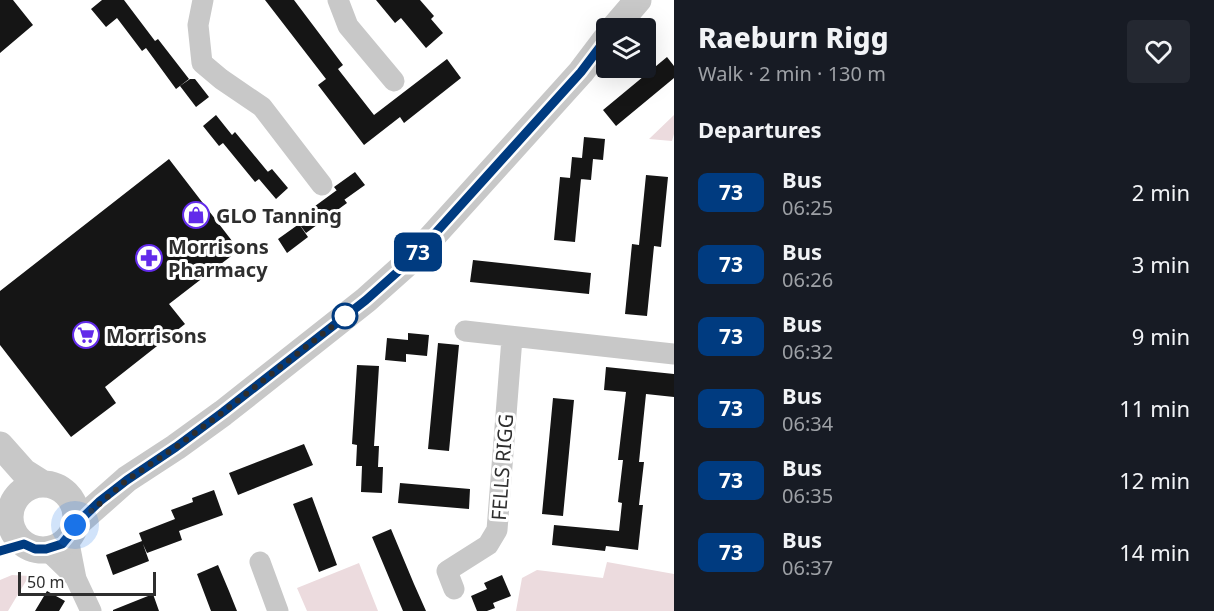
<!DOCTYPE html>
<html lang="en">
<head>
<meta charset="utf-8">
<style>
  body { margin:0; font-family:"Noto Sans",sans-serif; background:#242831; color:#f1f3f6; height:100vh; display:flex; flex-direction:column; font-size:22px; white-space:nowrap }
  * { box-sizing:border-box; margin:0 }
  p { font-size:20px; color:#9ea1a6 }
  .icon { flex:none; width:33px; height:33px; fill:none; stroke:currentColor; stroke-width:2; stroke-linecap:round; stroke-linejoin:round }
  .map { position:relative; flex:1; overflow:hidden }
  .details { display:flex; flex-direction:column; background:#171b24; width:540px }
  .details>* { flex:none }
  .badge { padding:0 12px; border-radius:9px; font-size:21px; line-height:39px }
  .fabs { position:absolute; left:596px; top:18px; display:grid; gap:12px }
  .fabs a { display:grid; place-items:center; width:60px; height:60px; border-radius:6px; background:#171b24; box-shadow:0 6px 24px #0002; font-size:30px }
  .scale { position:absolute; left:18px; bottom:15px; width:138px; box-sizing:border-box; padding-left:6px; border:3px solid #2e2e2e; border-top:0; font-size:16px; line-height:21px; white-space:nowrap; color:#2e2e2e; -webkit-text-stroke:4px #fff; paint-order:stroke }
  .you { position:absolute; width:30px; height:30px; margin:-15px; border:4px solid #fff; border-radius:50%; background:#1a73e8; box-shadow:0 0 0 9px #1a73e833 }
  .map>.badge { position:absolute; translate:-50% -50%; box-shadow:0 0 0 3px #fff }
  h2 { padding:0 24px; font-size:22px; line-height:54px }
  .round { display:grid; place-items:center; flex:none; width:63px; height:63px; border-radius:6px; background:#242831 }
  .summary { display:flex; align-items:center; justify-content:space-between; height:102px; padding:0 24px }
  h1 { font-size:28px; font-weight:800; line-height:45px }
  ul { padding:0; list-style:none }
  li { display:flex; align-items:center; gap:18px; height:72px; padding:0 24px }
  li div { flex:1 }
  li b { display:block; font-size:22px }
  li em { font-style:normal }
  li .badge { min-width:66px; font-weight:700; text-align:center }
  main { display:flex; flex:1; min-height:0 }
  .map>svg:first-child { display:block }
  .green { fill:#ecdbde }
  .building { fill:#151515 }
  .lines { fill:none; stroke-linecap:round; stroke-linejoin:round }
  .minor { stroke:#c8c8c8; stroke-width:21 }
  .tertiary { stroke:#c8c8c8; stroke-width:27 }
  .line-casing { stroke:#fff; stroke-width:14 }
  .line { stroke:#003b80; stroke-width:9 }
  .walk { stroke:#2e2e2e; stroke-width:6; stroke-dasharray:0 10.8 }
  .stop-dot { fill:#fff; stroke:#003b80; stroke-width:3 }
  .labels { text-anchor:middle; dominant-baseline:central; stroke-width:6; stroke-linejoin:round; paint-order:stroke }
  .poi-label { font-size:20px; font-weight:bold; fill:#2e2e2e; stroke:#fff; text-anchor:start }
  .street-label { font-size:20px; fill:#2e2e2e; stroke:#fff }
</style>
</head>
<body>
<main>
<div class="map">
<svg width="674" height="611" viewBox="0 0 674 611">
  <rect width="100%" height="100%" fill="#fff"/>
  <!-- green -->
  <path class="green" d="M674,115V134L672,141L649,139Z
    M607,562L674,574V611H516L522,578L537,570L603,578Z
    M359,563L378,611H307L297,588Z
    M12,575L29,576L8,611H0V580Z"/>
  <!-- building -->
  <path class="building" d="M0,0H13L33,25L0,53Z
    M102,0H124L155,41L158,39L189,79L176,89L146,48L142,51L117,18L106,27L91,9Z
    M265,0H294L343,65L338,69L374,115L447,59L461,78L404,123L400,117L364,145L318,85L326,79Z
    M376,0H420L434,16L431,19L443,33L426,48L401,18L395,23Z
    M667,57L674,66V78L616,126L603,110Z
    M190,79H195L209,97L196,107L180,86Z
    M216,115L232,135L235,132L268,172L263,175L272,169L288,188L276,199L259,179L255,182L223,143L219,146L203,126Z
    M584,137L605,139L603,160L593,159L591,180L570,178L572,157L582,158Z
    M169,159L239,250L169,304L185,324L105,387L116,403L71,437L0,345V291Z
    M355,172L365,185L344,200L334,187Z
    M646,175L668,177L661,247L654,246L647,316L625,314L632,244L639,245Z
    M560,177L581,179L575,242L554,240Z
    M337,190L347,203L306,233L296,220Z
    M299,224L308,237L287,253L278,239Z
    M473,260L591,273L589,294L470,282Z
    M408,333L429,335L427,356L406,354V362L385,360L387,338L408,340Z
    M438,343L459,345L449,451L428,449Z
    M357,365L379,366L374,446H379L378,467H383L382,493L361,492L362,466H356L357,445L352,444Z
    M606,367L674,374V397L646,394L639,462H644L639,505H643L638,550L606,546L605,551L552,545L554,525L619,531L622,503L618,502L623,460H618L626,392L604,390Z
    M553,398L574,400L563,516L542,514Z
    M304,444L313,465L238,495L229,473Z
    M400,483L470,489L469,509L398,503Z
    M214,490L223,515L179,531L182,540L147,553L143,544L149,561L113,575L106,555L142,541L139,533L175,519L171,510L193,502L192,498Z
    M312,497L337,565L319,572L293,504Z
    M391,529L414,584L426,611H403L395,592L372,537Z
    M218,565L229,591L237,611H211L197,574Z
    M502,575L511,596L493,603L495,608L487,611H477L471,596L487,589L484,583Z
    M47,591L65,601L59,611H35Z
    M153,594L159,611H113V610Z"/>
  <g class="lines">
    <!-- minor -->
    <path class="minor" d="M203,0L198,25L202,63L221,79L262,107L322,185
      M338,0L348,26L394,81
      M465,331L674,354
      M68,538L76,579L91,611
      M46,549L76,578
      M260,562L278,611
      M454,589L447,571L488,545L497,530L512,338"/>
    <!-- tertiary -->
    <path class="tertiary" d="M614,28L638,0
      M0,445L24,472L43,484
      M10 517a33 33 0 1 1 66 0a33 33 0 1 1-66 0Z
      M75,525L127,479L176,447L223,413L366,300L412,259L581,72L606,39"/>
  </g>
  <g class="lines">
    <defs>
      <path id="line" d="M0,551L24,544L35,549H46L62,544L72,532L75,525L100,501L127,480L176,447L223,412L366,300L412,259L581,72L606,39"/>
    </defs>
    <!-- line casing -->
    <use href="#line" class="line-casing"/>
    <!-- line -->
    <use href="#line" class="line"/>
    <!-- walk -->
    <path class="walk" d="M75,525L127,480L176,447L223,412L348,314L345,316"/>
  </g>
  <!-- icons -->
  <defs>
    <symbol id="shop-ring" viewBox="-11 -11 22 22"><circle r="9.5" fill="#fff" stroke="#622aea" stroke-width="1.5"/><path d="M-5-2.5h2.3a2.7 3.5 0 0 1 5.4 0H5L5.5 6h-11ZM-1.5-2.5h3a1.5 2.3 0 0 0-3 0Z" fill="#622aea"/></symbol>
    <symbol id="pharmacy-ring" viewBox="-11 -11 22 22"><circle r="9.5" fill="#fff" stroke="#622aea" stroke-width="1.5"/><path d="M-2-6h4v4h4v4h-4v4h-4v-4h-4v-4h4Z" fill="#622aea"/></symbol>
    <symbol id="supermarket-ring" viewBox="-11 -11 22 22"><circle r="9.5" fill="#fff" stroke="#622aea" stroke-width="1.5"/><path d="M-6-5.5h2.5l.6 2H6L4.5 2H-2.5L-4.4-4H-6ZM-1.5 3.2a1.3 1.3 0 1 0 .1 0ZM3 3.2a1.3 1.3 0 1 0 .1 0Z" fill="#622aea"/></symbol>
  </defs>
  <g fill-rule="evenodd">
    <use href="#shop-ring" x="181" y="200" width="30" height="30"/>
    <use href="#pharmacy-ring" x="134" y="243" width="30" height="30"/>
    <use href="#supermarket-ring" x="71" y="320" width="30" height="30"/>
  </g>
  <!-- markers -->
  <circle class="stop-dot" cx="345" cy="316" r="12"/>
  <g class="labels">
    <!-- poi labels -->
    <g class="poi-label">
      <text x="216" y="215">GLO Tanning</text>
      <text x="168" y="246">Morrisons<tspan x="168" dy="23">Pharmacy</tspan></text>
      <text x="106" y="335">Morrisons</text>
    </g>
    <!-- street labels -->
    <g class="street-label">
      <text transform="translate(502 467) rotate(-86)">FELLS RIGG</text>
    </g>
  </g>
</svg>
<div class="fabs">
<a><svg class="icon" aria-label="layers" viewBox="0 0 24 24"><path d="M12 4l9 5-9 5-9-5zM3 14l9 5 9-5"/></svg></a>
</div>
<div class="scale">50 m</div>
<div class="you" style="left:75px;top:525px"></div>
<b class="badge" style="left:418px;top:252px;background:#003b80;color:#fff">73</b>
</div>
<section class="details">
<div class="summary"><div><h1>Raeburn Rigg</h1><p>Walk · 2 min · 130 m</p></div><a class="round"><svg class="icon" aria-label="heart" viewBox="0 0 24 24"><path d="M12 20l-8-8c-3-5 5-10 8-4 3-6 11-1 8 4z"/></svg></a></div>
<h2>Departures</h2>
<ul>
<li><span class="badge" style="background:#003b80;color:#fff">73</span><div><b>Bus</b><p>06:25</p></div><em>2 min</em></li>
<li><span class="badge" style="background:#003b80;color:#fff">73</span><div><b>Bus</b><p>06:26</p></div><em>3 min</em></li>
<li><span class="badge" style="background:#003b80;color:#fff">73</span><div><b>Bus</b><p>06:32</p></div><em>9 min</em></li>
<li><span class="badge" style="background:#003b80;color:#fff">73</span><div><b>Bus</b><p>06:34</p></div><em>11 min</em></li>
<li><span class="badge" style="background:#003b80;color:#fff">73</span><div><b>Bus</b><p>06:35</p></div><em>12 min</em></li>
<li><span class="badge" style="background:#003b80;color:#fff">73</span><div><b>Bus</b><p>06:37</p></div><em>14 min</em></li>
</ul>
</section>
</main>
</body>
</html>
